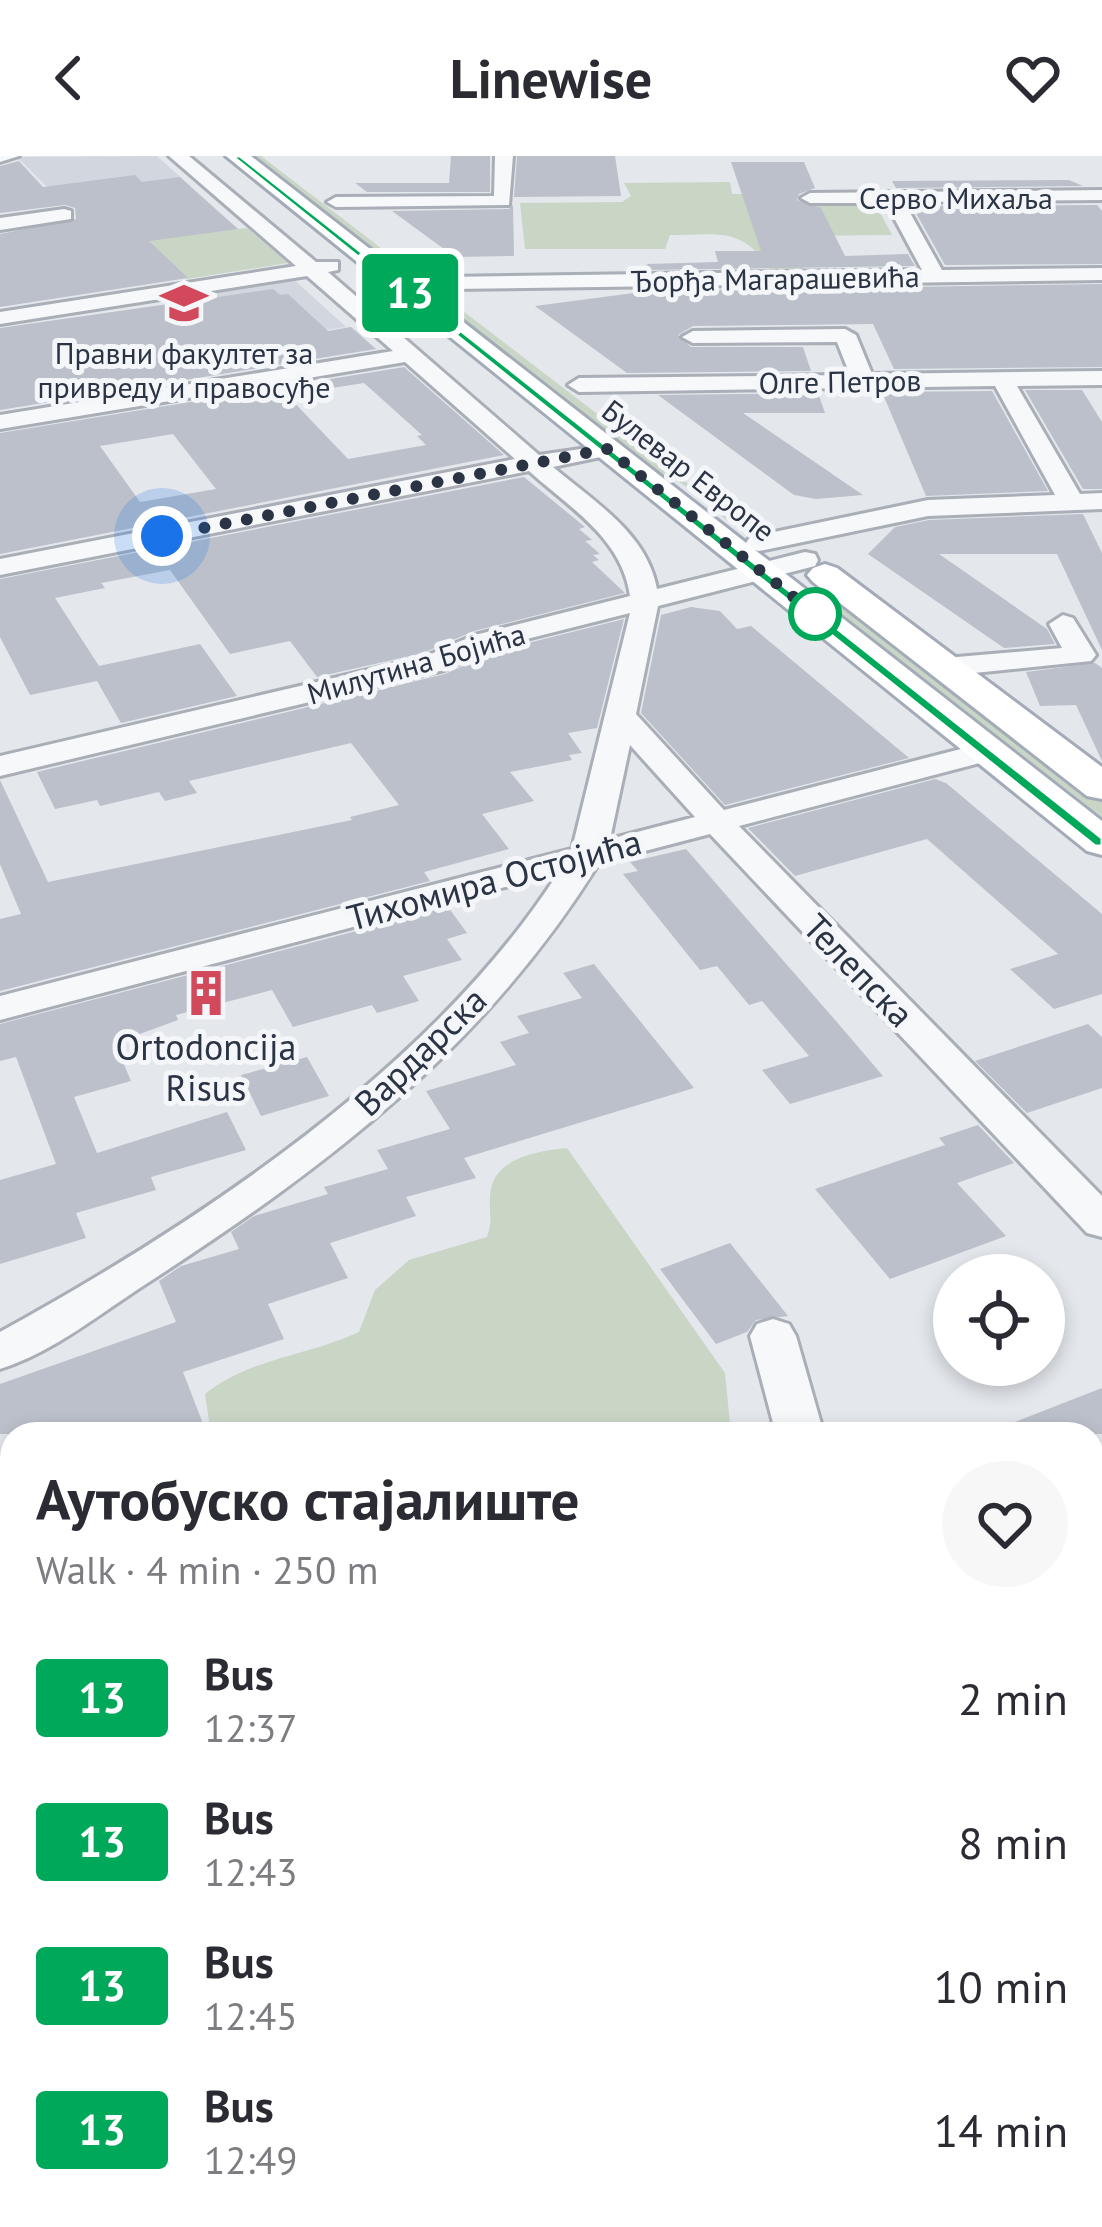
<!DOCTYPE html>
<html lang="en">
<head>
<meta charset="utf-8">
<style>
  body { margin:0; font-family:"PT Sans",sans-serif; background:#f7f7f7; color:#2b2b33; height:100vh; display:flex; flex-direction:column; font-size:45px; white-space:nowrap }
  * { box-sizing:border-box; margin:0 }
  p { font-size:39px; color:#7c7c81 }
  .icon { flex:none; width:66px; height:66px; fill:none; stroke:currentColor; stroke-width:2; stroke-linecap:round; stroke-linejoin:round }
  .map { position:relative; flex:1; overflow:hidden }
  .side { position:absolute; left:0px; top:1266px; width:1104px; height:807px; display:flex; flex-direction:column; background:#fff; border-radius:36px 36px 0 0; box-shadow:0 6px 18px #0003 }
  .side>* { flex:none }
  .badge { padding:0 24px; border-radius:9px; font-size:42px; line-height:78px }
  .buttons { position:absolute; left:933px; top:1098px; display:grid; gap:24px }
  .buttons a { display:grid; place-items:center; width:132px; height:132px; border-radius:50%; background:#fff; box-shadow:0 6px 18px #0003; font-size:60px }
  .you { position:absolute; width:60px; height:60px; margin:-30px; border:9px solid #fff; border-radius:50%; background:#1a73e8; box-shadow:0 0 0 18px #1a73e833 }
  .map>.badge { position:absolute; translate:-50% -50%; box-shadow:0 0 0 6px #fff }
  .round { display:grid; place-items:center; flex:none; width:126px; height:126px; border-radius:63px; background:#f7f7f7 }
  .headline { display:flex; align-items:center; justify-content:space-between; height:204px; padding:0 36px }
  h1 { font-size:57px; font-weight:800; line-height:90px }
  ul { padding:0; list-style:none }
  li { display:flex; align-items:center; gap:36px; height:144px; padding:0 36px }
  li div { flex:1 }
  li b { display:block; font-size:45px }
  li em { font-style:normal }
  li .badge { min-width:132px; font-weight:700; text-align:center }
  header { display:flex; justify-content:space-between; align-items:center; height:156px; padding:0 36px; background:#fff; font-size:54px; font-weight:800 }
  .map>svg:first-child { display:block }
  .built { fill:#d2d6de }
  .green { fill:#c9d6c5 }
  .building { fill:#bbc0ca; fill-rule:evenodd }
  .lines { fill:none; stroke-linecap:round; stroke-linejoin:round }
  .minor-casing { stroke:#a9aeb7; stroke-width:6 }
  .major-casing { stroke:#a3abb8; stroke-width:6 }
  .minor { fill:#f7f8fa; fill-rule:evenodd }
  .major { fill:#fff; fill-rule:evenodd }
  .line { fill:#00a859; stroke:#fff; stroke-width:3 }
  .walk { stroke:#2b3445; stroke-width:12; stroke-dasharray:0 21.6 }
  .stop-dot { fill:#fff; stroke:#00a859; stroke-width:6 }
  .labels { text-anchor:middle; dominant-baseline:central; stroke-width:10; stroke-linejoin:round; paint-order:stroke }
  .far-street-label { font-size:30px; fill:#2b3445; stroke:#f4f6f9 }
  .far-poi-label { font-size:30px; fill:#2b3445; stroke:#f4f6f9 }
  .street-label { font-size:36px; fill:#2b3445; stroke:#f4f6f9 }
  .poi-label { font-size:36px; fill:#2b3445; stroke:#f4f6f9 }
</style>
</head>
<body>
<header><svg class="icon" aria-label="back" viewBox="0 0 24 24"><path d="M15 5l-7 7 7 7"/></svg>Linewise<svg class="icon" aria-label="heart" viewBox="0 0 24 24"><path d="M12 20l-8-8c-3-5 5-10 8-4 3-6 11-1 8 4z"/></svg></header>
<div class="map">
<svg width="1102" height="2071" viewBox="0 0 1102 2071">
  <rect width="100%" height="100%" fill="#e4e7ec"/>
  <!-- built -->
  <path class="built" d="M157,0L190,30L119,39L47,31L17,1Z
    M291,121L346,171L255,185L204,133Z"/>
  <!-- green -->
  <path class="green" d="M251,0H261L734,363L728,365L684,329L654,313Z
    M730,26L732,38H776L779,46L874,45L892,79L797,80L804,117H772C743,69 719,79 670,79L665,93H525L520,47L622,46L631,40L624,27Z
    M247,72L288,107L187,123L149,86L99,87Z
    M824,437L1102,645V661L818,440Z
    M567,992L725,1217L731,1278H211L205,1238C249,1202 308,1200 359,1176L375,1134L409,1104L487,1081C493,1064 489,1057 490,1041C491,1002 537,995 567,992Z
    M348,2061H624L694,2071H414Z"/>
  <!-- building -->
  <path class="building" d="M451,0H490V36H367L355,27H449Z
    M517,0H615L621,40L514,41Z
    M19,5L43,31L135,19L142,26L180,21L238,73L149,85L188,122L0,151V78L76,63L75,52L65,49L0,57V10Z
    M731,6H804L815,32L799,38L797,44L821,52L845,100L908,98L915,110L648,114L647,108L718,106L715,95H761Z
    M1069,24L1083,30L896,32L892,25Z
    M513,49L514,100L455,101L392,55L509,53Z
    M1097,49L1102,55V108L945,109L912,50Z
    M1102,128V211L894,213L873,168L693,170L678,179L691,191H803L811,215L627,217L535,150L649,135Z
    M273,133L280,139L288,138L328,175L351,171L376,193L0,254V172Z
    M404,211L504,299L0,398V277ZM364,227L422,279L417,280L426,289L348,303L287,239ZM173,278L216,333L140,346L100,290Z
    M1025,234H1082L1102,266V333H1083Z
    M992,235L1048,335L926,340L882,236Z
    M818,237L825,257H743L863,339L816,343L794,339L658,239Z
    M524,321L585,371L579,373L592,384L585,385L600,398L593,399L599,404L592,406L625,437L474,475L423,497L317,521L290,485L230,498L170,414L101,427L105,432L55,442L99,510L200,488L237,540L121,567L97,525L30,539L0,481V423Z
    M1083,358L1102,397V494L1057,398H939L1047,473L1055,488L1004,492L868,398L895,371L929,364Z
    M691,451L720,455L737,473L751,470L909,602L725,649L641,557L661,459Z
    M624,463L597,572L568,577L582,597L569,599L572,604L510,616L534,645L482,658L509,693L424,716L430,725L0,835V763L21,758L0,708V624L48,726L352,664L350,661L399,649L351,587L189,625L197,637L165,645L159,636L100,650L97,644L55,653L37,616L445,518L496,495Z
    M1095,507L1102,512V605L1076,549L1040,550L1026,516Z
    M935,623L946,627L1102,758V838L1054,853L1010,813L1058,798L927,683L795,720L748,672Z
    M686,693L836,865L883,920L790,948L762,914L809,900L762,845L749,849L717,810L700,814L623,718L638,715L630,706Z
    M448,751L467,777L447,783L462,804L403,820L419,845L377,857L372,849L293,871L272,834L176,859L178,864L115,887L131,925L74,941L97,997L227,956L246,994L151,1021L156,1034L76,1057L86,1082L0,1108V1024L56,1008L16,901L0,905V868Z
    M594,808L694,932L464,1002L476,1022L406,1041L416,1060L330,1087L348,1122L268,1148L284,1183L183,1216L207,1278H0V1228L176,1166L159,1125L181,1110L239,1093L231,1076L254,1060L328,1038L324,1031L388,1013L377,994L450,973L426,935L516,909L500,886L529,877L517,860L582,842L563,817Z
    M1088,868L1102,881V932L1027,957L975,905Z
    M307,901L329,940L261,960L241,919Z
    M978,969L1014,1007L957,1027L1006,1080L890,1123L815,1033L945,989L939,982Z
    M730,1087L788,1160L756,1164L747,1176L716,1188L660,1113Z
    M1102,1232V1278H989V1276Z"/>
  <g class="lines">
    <defs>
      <path id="minor" d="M0,0H19L0,6Z
        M169,0H189L316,106H338V114L328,116L539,299L615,288V298L553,311C593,345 647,377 657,433L805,396L815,398L818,404L815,410L658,450L636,558L724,654L988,586L999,588L1004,595L999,602L739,670L1102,1040V1081L1087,1077L710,678L599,707C486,890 328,1010 149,1126C102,1156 54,1196 0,1213V1176C200,1066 434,911 558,717L0,864V840L572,693L629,461L630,457L495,491L444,514L0,620V600L424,501L475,479L630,440C622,382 570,352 529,315L0,419V403L515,303L405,206L0,273V259L393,195L307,120L0,168V156L296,110ZM630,589L695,661L610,683Z
        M495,0H513L509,49L336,51L327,46L336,41L494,40Z
        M1102,34V44L904,46L942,114L1102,112V124L448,133L438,127L448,121L922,114L886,47H810L801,42L810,37Z
        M64,53L71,55V63L0,74V62Z
        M845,173L856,179L872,218L1102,215V229L1017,230L1080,338L1102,337V353L928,360L759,395L750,393L746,387L750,381L928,344L1055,339L995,230L579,236L568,229L579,222L850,219L837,186L693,187L682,181L693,175Z
        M1063,459L1073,462L1096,499L1091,505L945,520L930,511L945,502L1062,492L1049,468Z
        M773,1163L789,1168L796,1180L824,1278H776L750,1180L757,1168Z
        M1102,1398V1442L1092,1446V1402Z"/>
      <path id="major" d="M226,0H251L1102,665V699L1087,695Z
        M825,408L837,412L1102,611V643L1087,640L813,426L807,419L813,412Z
        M0,1897L12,1899V1981L0,1979Z
        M0,2010L12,2012V2061H155L159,2071H0Z
        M764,2061H878L882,2071H768Z"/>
    </defs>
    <!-- minor casing -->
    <use href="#minor" class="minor-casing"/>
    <!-- major casing -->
    <use href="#major" class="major-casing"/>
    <!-- minor -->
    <use href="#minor" class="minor"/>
    <!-- major -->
    <use href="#major" class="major"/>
  </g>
  <!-- line -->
  <path class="line" d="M232,0H240L1102,682V690H1095Z"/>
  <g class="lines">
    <!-- walk -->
    <path class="walk" d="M162,380L607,293L815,458"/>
  </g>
  <!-- icons -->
  <defs>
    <symbol id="university-bare" viewBox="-9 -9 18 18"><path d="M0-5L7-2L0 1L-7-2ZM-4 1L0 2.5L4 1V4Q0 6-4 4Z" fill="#d1495b" stroke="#f4f6f9" stroke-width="2.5" paint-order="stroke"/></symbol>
    <symbol id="building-bare" viewBox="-9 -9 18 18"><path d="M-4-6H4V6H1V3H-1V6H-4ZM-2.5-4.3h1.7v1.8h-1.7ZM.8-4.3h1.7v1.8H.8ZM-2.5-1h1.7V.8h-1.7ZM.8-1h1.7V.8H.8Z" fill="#d1495b" stroke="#f4f6f9" stroke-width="2.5" paint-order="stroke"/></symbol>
  </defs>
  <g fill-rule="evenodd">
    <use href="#university-bare" x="151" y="114" width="66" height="66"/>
    <use href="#building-bare" x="173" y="804" width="66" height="66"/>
  </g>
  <!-- markers -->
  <circle class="stop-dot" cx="815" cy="458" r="24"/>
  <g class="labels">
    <!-- far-street labels -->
    <g class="far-street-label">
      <text x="956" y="41">Серво Михаља</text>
      <text transform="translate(775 122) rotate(-1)">Ђорђа Магарашевића</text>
      <text transform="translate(840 225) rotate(-1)">Олге Петров</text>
      <text transform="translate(689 314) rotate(38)">Булевар Европе</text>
      <text transform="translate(416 507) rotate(-16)">Милутина Бојића</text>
    </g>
    <!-- far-poi labels -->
    <g class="far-poi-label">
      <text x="184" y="196">Правни факултет за<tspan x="184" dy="34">привреду и правосуђе</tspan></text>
    </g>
    <!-- street labels -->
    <g class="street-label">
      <text transform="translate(494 723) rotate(-15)">Тихомира Остојића</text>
      <text transform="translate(859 814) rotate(46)">Телепска</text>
      <text transform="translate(420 895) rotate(-44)">Вардарска</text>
    </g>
    <!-- poi labels -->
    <g class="poi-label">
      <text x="206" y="890">Ortodoncija<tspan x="206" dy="41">Risus</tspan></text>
    </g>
  </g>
</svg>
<div class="buttons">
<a><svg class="icon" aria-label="locate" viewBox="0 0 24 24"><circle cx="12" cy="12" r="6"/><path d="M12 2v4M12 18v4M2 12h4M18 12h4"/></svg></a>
</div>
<div class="you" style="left:162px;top:380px"></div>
<b class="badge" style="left:410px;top:137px;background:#00a859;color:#fff">13</b>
<section class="side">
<div class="headline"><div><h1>Аутобуско стајалиште</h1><p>Walk · 4 min · 250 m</p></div><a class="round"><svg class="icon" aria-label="heart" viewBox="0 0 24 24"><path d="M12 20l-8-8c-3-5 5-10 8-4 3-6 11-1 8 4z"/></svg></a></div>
<ul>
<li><span class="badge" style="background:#00a859;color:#fff">13</span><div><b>Bus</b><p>12:37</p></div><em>2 min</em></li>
<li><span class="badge" style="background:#00a859;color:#fff">13</span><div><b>Bus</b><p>12:43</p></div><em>8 min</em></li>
<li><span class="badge" style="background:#00a859;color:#fff">13</span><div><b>Bus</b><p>12:45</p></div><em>10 min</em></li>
<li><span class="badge" style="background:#00a859;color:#fff">13</span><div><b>Bus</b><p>12:49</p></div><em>14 min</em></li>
</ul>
</section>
</div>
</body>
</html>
